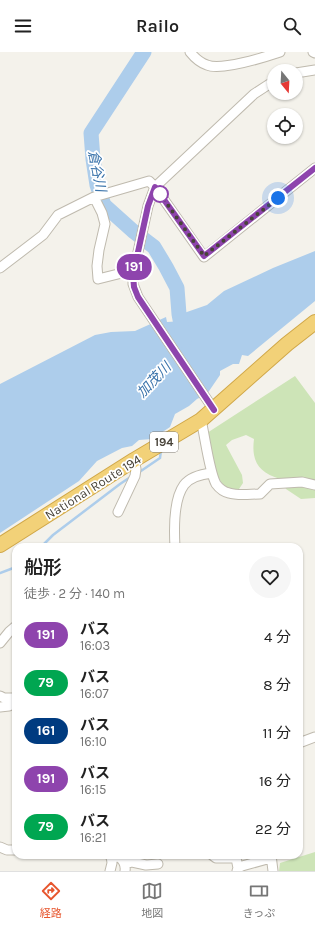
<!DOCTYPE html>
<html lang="ja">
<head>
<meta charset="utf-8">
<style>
  body { margin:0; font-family:Karla,"Noto Sans JP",sans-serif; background:#f6f6f6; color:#222; height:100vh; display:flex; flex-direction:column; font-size:15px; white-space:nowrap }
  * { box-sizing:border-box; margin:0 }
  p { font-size:13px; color:#767676 }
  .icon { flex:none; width:22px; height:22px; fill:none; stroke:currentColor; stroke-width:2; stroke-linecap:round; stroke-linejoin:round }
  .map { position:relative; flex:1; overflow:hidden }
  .panel { position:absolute; left:12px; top:491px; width:291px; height:316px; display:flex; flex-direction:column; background:#fff; border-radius:12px; box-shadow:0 1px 3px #0004 }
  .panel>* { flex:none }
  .badge { padding:0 8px; border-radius:13px; font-size:14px; line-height:26px }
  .needle { width:26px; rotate:162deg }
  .fabs { position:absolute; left:267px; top:12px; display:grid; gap:8px }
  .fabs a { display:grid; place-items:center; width:36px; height:36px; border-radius:50%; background:#fff; box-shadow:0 1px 3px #0004; font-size:20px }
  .you { position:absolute; width:20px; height:20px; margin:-10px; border:3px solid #fff; border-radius:50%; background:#1a73e8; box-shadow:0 0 0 6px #1a73e833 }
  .map>.badge { position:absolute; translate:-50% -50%; box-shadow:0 0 0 2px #fff }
  .round { display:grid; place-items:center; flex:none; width:42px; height:42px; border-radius:21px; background:#f6f6f6 }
  .headline { display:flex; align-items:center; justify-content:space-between; height:68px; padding:0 12px }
  h1 { font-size:19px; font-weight:600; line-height:30px }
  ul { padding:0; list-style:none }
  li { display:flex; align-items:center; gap:12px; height:48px; padding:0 12px }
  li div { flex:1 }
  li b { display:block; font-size:15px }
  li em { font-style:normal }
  li .badge { min-width:44px; font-weight:700; text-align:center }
  header { display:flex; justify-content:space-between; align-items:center; height:52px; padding:0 12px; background:#fff; font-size:18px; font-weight:600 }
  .tabs { display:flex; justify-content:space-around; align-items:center; height:56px; border-top:1px solid #e0e0e0; background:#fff; font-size:11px; color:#767676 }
  .tabs a { display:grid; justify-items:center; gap:2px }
  .tabs .on { color:#e7562e }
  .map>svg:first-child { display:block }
  .green { fill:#cde4b7 }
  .water { fill:#adcdeb }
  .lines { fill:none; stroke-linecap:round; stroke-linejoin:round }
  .stream { stroke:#adcdeb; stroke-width:2.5 }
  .river { stroke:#adcdeb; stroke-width:15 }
  .minor-casing { stroke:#bfbaae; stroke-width:11 }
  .highway-casing { stroke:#d0a748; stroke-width:16 }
  .minor { stroke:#fff; stroke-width:9 }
  .highway { stroke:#f2d178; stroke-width:14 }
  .line-casing { stroke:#fff; stroke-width:9 }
  .line { stroke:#8e44ad; stroke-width:6 }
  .walk { stroke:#484339; stroke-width:4; stroke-dasharray:0 7.2 }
  .stop-dot { fill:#fff; stroke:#8e44ad; stroke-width:2 }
  .labels { text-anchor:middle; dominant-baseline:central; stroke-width:3.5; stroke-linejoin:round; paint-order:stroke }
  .shield { fill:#fff; stroke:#7f7b74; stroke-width:1 }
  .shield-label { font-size:12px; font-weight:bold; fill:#484339 }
  .street-label { font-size:13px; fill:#484339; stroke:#fff }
  .water-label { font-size:14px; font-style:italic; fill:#3b74ab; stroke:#fff }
</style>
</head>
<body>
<header><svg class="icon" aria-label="menu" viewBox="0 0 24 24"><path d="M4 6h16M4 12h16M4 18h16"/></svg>Railo<svg class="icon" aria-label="search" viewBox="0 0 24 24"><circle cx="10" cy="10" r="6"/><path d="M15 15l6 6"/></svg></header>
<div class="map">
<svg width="315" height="819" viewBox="0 0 315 819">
  <rect width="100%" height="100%" fill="#f4f2eb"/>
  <!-- green -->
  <path class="green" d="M295,324L315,351V446L301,447L286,437L280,427C259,420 251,410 254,387L246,383L232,388L226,393L242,423L243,431L239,437C236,437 233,438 230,437C214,432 211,397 207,381Z
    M315,800V819H279L280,811Z"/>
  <!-- water -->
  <path class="water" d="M315,199V249L248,304L242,303L239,312H233L220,319V323L207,342L197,347L189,354L175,362L170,375L152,387L139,388L132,394L122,396L97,409L79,429L0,481V332L95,283L111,280L135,279L166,265L167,270L183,269L184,261L207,253L224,239L273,216Z"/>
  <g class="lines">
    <!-- stream -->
    <path class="stream" d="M138,421L160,406L161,398
      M41,495L53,483L120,432L132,424
      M0,521L16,515"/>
    <!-- river -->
    <path class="river" d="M144,0L91,81L93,107L97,133L104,153L133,179L154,195L166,215L177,236L179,262L184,288"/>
    <defs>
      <path id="minor" d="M190,0C194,5 201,11 207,13C221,19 265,5 280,0
        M313,0L315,1
        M296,21L315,18
        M274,29L254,42L155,135L204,205L315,116
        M94,145L102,161L105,172L99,198L97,214L98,227L134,218
        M0,216L43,183L58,163L94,145L149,129L155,135L148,154L133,223V232L138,245L214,358
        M201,368C205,384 209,419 216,432C219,436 224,440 229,441C238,444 250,442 260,442L270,432L302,430L315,433
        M118,460L135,424L136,417L134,408
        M175,495C174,478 173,448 184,433C190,425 203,422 212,421
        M0,591L9,580L16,574
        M0,644L4,646H16
        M0,655L9,654
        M299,691L315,685
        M0,795L7,798H16
        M212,803L216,806H236L238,816
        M271,803L273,819
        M111,806L119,805C124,809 126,813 125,819
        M125,812L132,810L146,813L158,812
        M110,819L112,811L111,803
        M237,819L238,816L242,814L271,806"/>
      <path id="highway" d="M0,493L134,408L201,368L287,292L315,270"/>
    </defs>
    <!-- minor casing -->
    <use href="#minor" class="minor-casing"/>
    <!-- highway casing -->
    <use href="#highway" class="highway-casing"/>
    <!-- minor -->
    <use href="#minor" class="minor"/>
    <!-- highway -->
    <use href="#highway" class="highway"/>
  </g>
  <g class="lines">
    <defs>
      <path id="line" d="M214,358L138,245L134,235L133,223L148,154L155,135L204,204L315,116"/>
    </defs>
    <!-- line casing -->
    <use href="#line" class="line-casing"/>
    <!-- line -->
    <use href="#line" class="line"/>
    <!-- walk -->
    <path class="walk" d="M160,142L204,204L278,146"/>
  </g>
  <!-- markers -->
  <circle class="stop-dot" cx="160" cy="142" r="8"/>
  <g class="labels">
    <!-- shield labels -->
    <rect class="shield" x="150" y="380" width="28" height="20" rx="3"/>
    <g class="shield-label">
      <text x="164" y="390">194</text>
    </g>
    <!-- street labels -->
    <g class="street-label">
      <text transform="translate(93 435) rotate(-32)">National Route 194</text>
    </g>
    <!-- water labels -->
    <g class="water-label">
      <text transform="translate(97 119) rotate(79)">倉谷川</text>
      <text transform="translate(154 328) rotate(-46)">加茂川</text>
    </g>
  </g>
</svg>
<div class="fabs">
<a><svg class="needle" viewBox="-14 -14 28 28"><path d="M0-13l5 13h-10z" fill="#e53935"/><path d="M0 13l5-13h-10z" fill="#767676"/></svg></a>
<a><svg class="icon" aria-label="locate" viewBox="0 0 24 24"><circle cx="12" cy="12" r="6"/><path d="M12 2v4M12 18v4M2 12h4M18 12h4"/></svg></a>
</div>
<div class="you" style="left:278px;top:146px"></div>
<b class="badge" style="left:134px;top:215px;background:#8e44ad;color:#fff">191</b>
<section class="panel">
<div class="headline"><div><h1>船形</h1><p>徒歩 · 2 分 · 140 m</p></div><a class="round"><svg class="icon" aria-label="heart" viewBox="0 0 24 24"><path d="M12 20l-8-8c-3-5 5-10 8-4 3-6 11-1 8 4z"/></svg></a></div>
<ul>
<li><span class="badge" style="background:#8e44ad;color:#fff">191</span><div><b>バス</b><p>16:03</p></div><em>4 分</em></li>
<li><span class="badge" style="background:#00a651;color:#fff">79</span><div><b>バス</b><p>16:07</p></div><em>8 分</em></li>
<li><span class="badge" style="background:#003b80;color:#fff">161</span><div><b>バス</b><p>16:10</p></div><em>11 分</em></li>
<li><span class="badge" style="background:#8e44ad;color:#fff">191</span><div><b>バス</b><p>16:15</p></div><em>16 分</em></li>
<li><span class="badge" style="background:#00a651;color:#fff">79</span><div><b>バス</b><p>16:21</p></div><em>22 分</em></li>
</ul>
</section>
</div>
<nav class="tabs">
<a class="on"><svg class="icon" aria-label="directions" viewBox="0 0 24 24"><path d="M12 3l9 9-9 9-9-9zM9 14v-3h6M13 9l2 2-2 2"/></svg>経路</a>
<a><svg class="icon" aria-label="map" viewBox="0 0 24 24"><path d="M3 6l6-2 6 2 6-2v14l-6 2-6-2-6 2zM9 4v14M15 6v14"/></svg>地図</a>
<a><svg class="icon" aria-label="tickets" viewBox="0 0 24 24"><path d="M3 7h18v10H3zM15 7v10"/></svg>きっぷ</a>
</nav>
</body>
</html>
